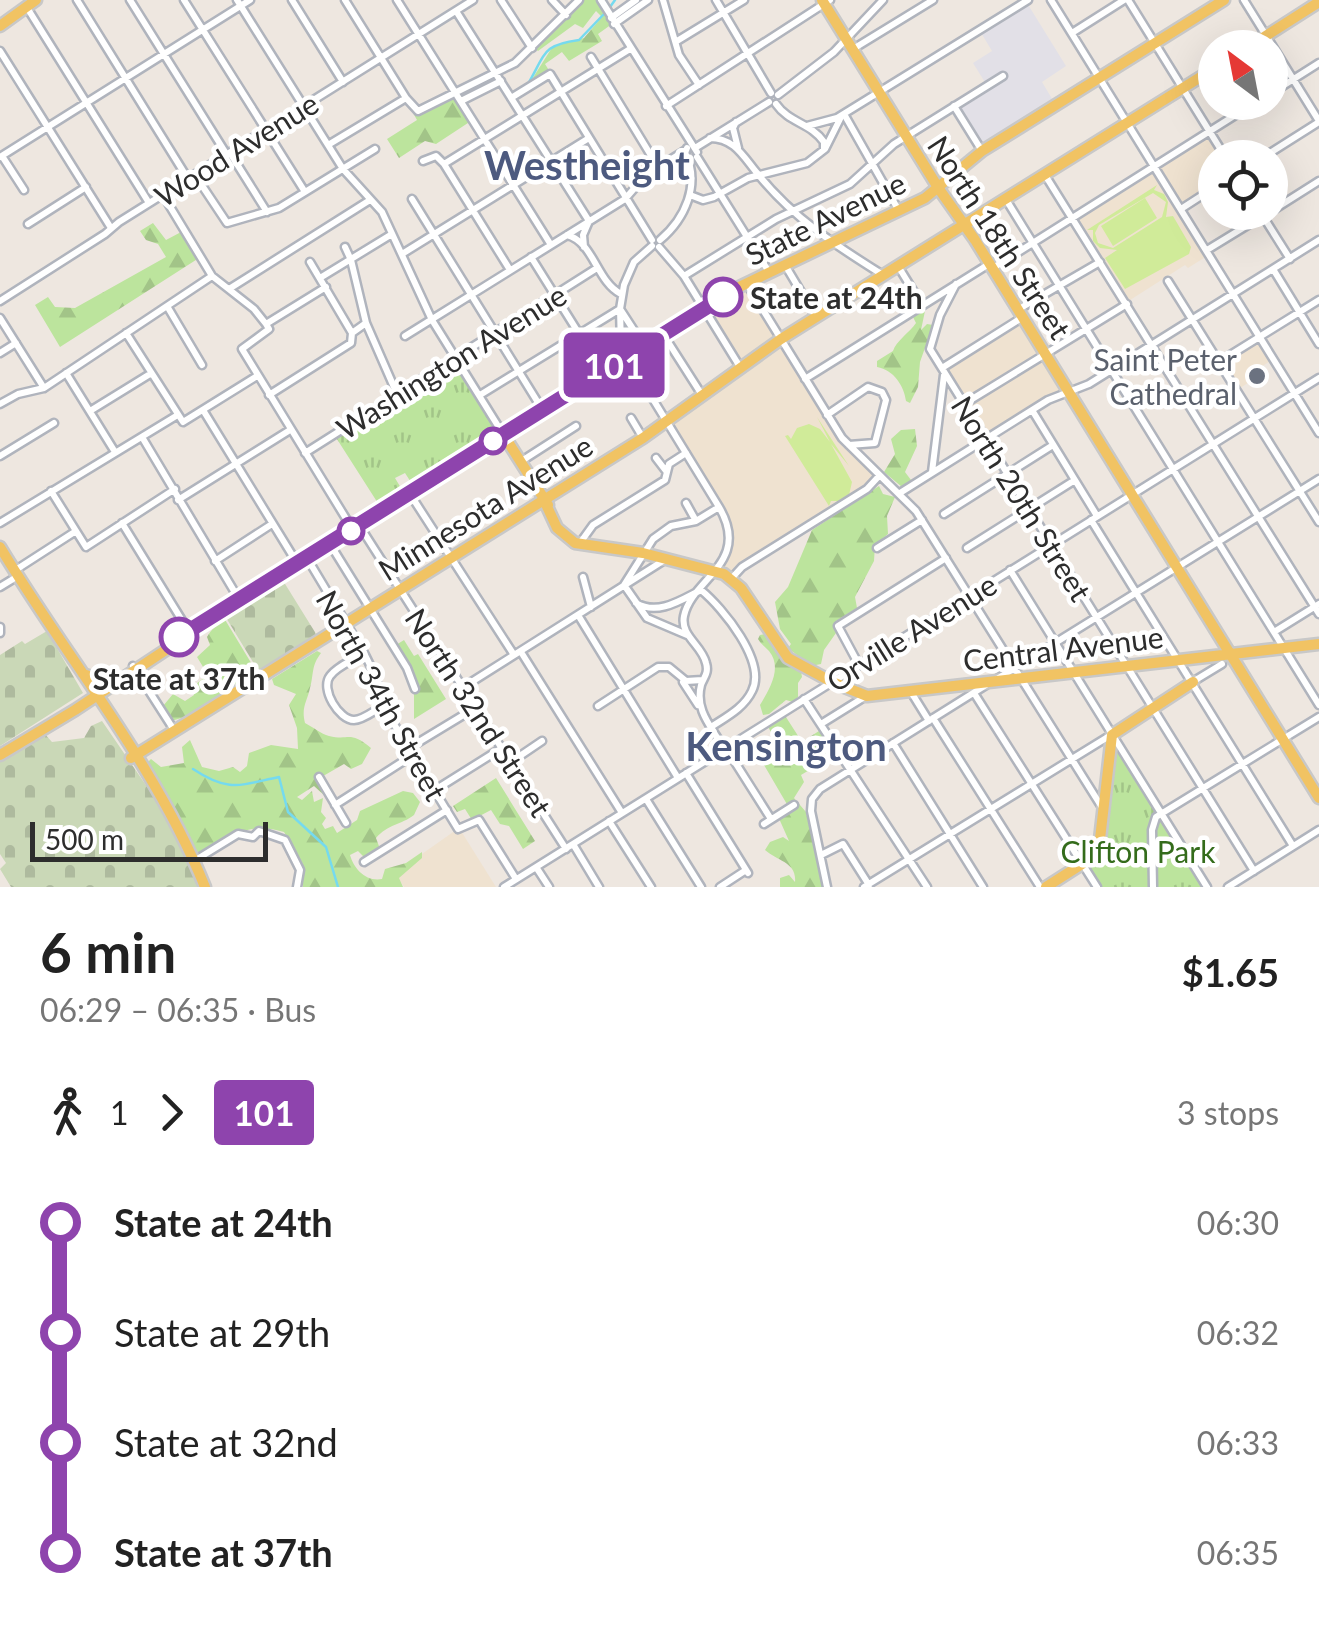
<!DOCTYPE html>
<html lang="en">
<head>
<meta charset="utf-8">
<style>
  body { margin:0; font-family:Lato,sans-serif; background:#f2f2f2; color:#222; height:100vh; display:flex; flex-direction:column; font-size:38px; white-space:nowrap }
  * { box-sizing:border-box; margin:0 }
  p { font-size:32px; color:#767676 }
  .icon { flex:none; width:55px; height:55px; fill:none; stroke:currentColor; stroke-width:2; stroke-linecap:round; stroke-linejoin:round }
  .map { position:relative; height:887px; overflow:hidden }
  .sheet { display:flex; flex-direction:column; background:#fff; flex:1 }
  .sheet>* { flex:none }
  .badge { padding:0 20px; border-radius:8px; font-size:35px; line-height:65px }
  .needle { width:65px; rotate:328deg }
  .fabs { position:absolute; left:1198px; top:30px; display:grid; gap:20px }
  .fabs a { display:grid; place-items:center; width:90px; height:90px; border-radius:50%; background:#fff; box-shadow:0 10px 40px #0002; font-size:50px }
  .scale { position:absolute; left:30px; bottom:25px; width:238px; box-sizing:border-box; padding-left:10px; border:5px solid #2d2d2d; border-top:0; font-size:28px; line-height:35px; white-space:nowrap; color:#2d2d2d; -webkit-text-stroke:8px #fff; paint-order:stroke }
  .map>.badge { position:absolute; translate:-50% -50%; box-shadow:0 0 0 5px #fff }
  .legs { display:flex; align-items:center; gap:15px; height:110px; padding:0 40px; font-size:32px }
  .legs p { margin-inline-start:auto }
  .summary { display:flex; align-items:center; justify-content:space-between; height:170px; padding:0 40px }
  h1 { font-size:55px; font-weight:700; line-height:75px }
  ul { padding:0 40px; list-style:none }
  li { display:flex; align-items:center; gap:35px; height:110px; font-size:38px }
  li i { display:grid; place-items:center; width:15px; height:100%; margin:0 12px; background:currentColor }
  li i::after { content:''; width:25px; height:25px; margin:-12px; border:8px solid; border-radius:50%; background:#fff }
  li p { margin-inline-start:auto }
  li:first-child i { background:linear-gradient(#0000 50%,currentColor 0) }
  li:last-child i { background:linear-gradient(currentColor 50%,#0000 0) }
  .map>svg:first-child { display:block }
  .industrial { fill:#e2e0e7 }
  .education { fill:#efe2d0 }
  .grass { fill:url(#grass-tufts) }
  .forest { fill:url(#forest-firs) }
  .cemetery { fill:url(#cemetery-stones) }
  .pitch { fill:#d0eb99; fill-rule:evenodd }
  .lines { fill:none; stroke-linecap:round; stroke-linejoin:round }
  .stream { stroke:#75daef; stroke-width:2.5 }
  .minor-casing { stroke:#b0b4bd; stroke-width:11 }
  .major-casing { stroke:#c8c8c8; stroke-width:15 }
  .minor { stroke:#fff; stroke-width:6 }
  .major { stroke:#f1c363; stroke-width:10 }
  .line-1-casing { stroke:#fff; stroke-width:22 }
  .line-1 { stroke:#8e44ad; stroke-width:15 }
  .stop-1-dot { fill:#fff; stroke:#8e44ad; stroke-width:5 }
  .worship-dot { fill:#6b7280; stroke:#fff; stroke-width:4 }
  .labels { text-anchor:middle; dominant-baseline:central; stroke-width:9; stroke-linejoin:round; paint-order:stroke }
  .street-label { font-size:30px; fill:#2d2d2d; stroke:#fff }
  .stop-label { font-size:30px; font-weight:bold; fill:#2d2d2d; stroke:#fff; text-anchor:start }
  .worship-label { font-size:30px; fill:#5b616d; stroke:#fff; text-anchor:end }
  .park-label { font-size:30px; fill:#346c1b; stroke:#fff }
  .district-label { font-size:40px; font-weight:bold; fill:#4d5a7f; stroke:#fff }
</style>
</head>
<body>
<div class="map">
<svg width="1319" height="887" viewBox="0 0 1319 887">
  <defs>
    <pattern id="grass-tufts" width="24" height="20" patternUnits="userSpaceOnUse" patternTransform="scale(2.5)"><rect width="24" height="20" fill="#bce49d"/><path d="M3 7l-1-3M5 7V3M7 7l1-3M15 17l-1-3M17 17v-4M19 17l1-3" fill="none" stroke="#a2c488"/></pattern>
    <pattern id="forest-firs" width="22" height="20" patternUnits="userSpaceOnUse" patternTransform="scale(2.5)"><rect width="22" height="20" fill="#bce49d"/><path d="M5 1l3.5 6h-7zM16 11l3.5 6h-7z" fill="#a2c488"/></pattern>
    <pattern id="cemetery-stones" width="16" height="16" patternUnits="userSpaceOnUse" patternTransform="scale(2.5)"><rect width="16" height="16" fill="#cad8b7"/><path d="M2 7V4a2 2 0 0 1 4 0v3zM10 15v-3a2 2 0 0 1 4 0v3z" fill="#aeba9e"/></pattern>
  </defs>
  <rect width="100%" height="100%" fill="#eee7e0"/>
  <!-- industrial -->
  <path class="industrial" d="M1027,3L1066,66L1042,82L1054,102L983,146L958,108L988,87L973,63L992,51L980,31Z"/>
  <!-- education -->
  <path class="education" d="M1207,136L1222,157L1215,158V185L1181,206L1157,168Z
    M1152,169L1207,256L1188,268L1185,265L1127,302L1075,217Z
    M746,289L776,338L740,362L708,312Z
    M1021,321L1040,353L984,389L1042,357L1065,391L986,436L944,369Z
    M1258,338L1272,360L1248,375L1251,381L1237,390L1220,362Z
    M780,345L839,437L876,476L868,485L731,576L722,569L731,536L727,514L671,424Z
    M456,830L461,831L496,887H404L395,873Z"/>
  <!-- grass -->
  <path class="grass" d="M454,360L497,431L495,434L414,487L405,473L395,478L404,493L381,508L335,436Z
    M1117,747L1204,887H1098L1087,867L1104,837L1114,749Z"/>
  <!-- forest -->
  <path class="forest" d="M581,0H600L612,24L598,34L602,41L569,61L562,52L545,64L550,72L529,84L553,46L584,38L602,17L596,11L583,28L575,24L538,51L534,48Z
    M453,95L471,121L436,144L425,141L399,158L387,139L417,120L413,113Z
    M153,223L166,240L183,231L199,258L60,347L35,305L48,297L55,307L75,308L166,257L158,244L146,240L140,231Z
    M922,309L925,311L921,330L927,324L933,325L920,362L918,387L910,403L906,401C904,386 894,370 877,367V361L893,351C896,341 909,333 916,323L913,317Z
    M915,429L917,446L905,472L911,480L902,487L884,472L895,454L891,439L901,430Z
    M879,486L883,494L895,497L887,516L888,534L875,545L874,561L855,597L857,608L836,621V633L824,650L821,664L811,666L788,648L791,644L780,629L775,602L788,587L812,530Z
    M224,618L256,671L185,717L171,721L163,706L173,694L185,701L194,695L192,687L208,675L197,657L210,645L207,637C211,629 219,624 224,618Z
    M766,634L789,663L801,671L802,677L798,683V697L793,702L786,700L769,714L763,715L760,705C769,690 783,668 769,651C765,647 761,644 758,639L760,635Z
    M404,640L414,656L418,654L446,699L414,719V693L417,690L396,645Z
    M317,651L321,653C311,666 314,674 310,688C307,702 301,707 305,723C313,727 321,734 329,736C350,741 349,730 371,748L362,764L351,769L344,764L318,779L326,797L314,786L297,797L302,800L312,791L314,802L323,798L321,812L326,818L322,824L325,829L333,826L337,833L357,820L360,811L403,791L413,793L420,802L414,815C401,825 388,824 376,838L380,849L365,858L358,851L350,855C354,869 366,882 382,879L385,869L406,863L422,852V858L399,878L403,887H303V864L284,832C240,820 235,840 198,855L147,763L151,759L161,767L184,763L182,747L190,740L202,767L219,771L233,767L240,772L247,766L249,753L271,745L298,749L297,728L289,705L296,694L274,685L272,679Z
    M784,714L802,742L822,729L838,753L801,775L804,782L794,798L806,812L823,887H780V878L789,875L795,882C797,862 777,861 765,850L770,842L783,837L789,841L777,814L788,806L757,753L776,741L767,725Z
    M496,778L535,841L523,849L509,826L500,824L491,810L472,820L465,809L457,812L453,806Z"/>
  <!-- cemetery -->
  <path class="cemetery" d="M282,579L318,637L259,672L225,616Z
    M47,631L83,693L0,746V655L22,641L25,644Z
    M102,721L165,813L198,887H11L0,869L6,863L0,854V758L43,732L52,742L84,738L91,726Z"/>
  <!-- pitch -->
  <path class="pitch" d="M1157,185L1154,190L1164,194L1168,202L1166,217L1173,216L1191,247L1189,254L1125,289L1105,258L1117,250L1100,248L1093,241V230H1087ZM1153,193L1166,202L1162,217L1113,248L1098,243L1095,233L1099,225Z
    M1145,198L1157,218L1113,246L1101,226Z
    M817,417L849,466L831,444L852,482L849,495L840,501H831L829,506L785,436L788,435L791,439L797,428L809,424L820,429L830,442Z"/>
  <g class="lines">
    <!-- stream -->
    <path class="stream" d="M610,7L615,0
      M528,84C546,53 542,45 579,40L604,14
      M193,769C229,793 240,785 279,777L288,812L326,847L338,887"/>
    <defs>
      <path id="minor" d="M77,0L188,179
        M130,0L227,155
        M184,0L305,192
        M237,0L343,169L382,212L432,320L503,434
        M292,0L343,82
        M345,0L406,98L418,111L515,63L579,0
        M397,0L551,245
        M501,0L532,48
        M552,0L566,15
        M601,0L697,152
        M663,0L679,55L699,85
        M716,0L771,93
        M1051,0L1319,433
        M1128,0L1226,158
        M1244,0L1319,121
        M26,6L149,203
        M456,11L589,221L583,235L584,247
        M611,18L636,0
        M614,24L648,0
        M1072,33L1124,0
        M677,41L744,0
        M853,49L933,0
        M0,51L111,228
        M591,57L658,167
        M1270,94L1319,63
        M778,95L834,52L883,0
        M511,98L550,74L652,240
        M461,101L501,81
        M776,104C789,123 811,123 824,142V149
        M666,106L830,0
        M954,106L982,151
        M844,114L899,211
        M736,122L733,128L738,148
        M807,126L837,118L1028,0
        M710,138C734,138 743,156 757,173C793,218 835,245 883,275
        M328,145L406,98
        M695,148L769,102
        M230,153L267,212
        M2,156L24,190
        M0,157L250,0
        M697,157L769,272
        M1262,158L1319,122
        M423,161L436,156L444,164
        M444,164L630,49
        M444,164L510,270
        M195,175L227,223L279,208L375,149
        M1045,175L1319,614
        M163,195L212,276L254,309L266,324
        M690,195L703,200L714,197L748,178L807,163L825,149L840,119
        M1005,198L1319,705
        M412,199L542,409
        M1181,209L1215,187
        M1270,212L1319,181
        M1261,213L1290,259
        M28,224L86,187
        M567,235C594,242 596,281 621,294
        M660,240C685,219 701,184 685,153L687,148
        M652,246L634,262L624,285L620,309L621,347L719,507C752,563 692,578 684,616C680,636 702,645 706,663C709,673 704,677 701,685C695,708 709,724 720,742
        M345,247L351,260L366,323L397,394
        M659,247L684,276L740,367
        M1207,250L1269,212
        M402,254L589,138
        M531,257L603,372
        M310,262L352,333
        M785,265L816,317
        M898,266L922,305
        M993,268L1256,102
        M1273,269L1319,344
        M684,276L776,219L850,184L894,144L1003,76
        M320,278L392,234
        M1168,281L1319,522
        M747,284L842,438L916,511L1103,809
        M956,284L940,315L930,349L1254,871
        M326,287L266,324L269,329L242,349L353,530
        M229,289L370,200
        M0,301L105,234L119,222L473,0
        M167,306L202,365
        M620,309L644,346
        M1019,309L1100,262
        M0,318L44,388
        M126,333L183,422L257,376
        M663,334L702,395
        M405,336L625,199L646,175L686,150
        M0,353L16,343
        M1219,362L1319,300
        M942,368L1023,317
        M66,373L115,452
        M805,379L989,264
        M269,395L351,343L352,333L366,323
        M480,395L620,309
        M0,404L18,394L44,388L212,276
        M964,404L1127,304
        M203,410L297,563
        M1032,410L1097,516
        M90,411L150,374
        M827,415L868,387L882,392L886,400L875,443L849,445
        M631,418L643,438
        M142,437L240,601
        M305,453L597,268
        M0,456L54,423
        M656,458L666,471
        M520,462L576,426
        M932,472L944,375
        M51,491L86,547L175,489
        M900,493L1048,400L1089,384L1319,240
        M410,494L514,655
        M178,500L290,430
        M686,503L696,521
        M944,514L1053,445
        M1091,520L1293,846
        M0,523L176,416
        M122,523L191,635
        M359,525L566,849
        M580,543L593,525L665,480L669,464L686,453
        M330,544L407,668L415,689
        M877,548L922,520
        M967,548L1075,480
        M307,558L364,653L375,675L383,706L458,829L479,820L516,879
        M215,561L272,524
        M1010,570L1207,887
        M14,571L76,531
        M583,577L591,607
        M731,579L742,567L867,489L879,476
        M0,587L18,576
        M636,603C658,616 681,600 701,590C723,608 767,662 752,691C744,708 726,717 711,727
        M578,615L678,778
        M0,627V633
        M1274,632L1319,604
        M687,635L647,618L624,585L653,539L671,526L696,521L719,507
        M521,652L622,813
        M364,653C354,660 337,666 330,676C320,689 339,720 354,720C363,720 375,710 383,706
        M859,665L838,626L946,558
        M133,666L174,730
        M997,679L1319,479
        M1194,681L1222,664
        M683,682L698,705
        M462,688L666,559
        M911,692L929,721
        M974,693L1097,887
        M804,699L927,887
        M598,706L658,667H669L686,681L702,680
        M933,718L1040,887
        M821,724L866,696
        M893,743L983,887
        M409,748L475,708
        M726,748L771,819
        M511,762L542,741
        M686,773L748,873
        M319,777L346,823
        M435,790L502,748
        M646,799L701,887
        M335,805L413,755
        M609,821L651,887
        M764,824L794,805
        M573,844L599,887
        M821,855L843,844L869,885
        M194,861L238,834L253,837L259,831L285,840L300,870L297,887
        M364,862L447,810
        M536,867L549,887
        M504,887L1319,378
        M720,887L746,870
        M827,887L811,811L812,799L820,789L986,685
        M864,887L1111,735
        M1153,887L1152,830L1156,817L1319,717
        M1228,887L1319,830"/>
      <path id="major" d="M822,0L939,189L975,240L1319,798
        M0,26L36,0
        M1247,48L1319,2
        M503,434L548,505
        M544,500L557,528L575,543L643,553L724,574L741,588L788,658L832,682L867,696L1319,644
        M0,547C68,660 155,763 205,887
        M83,674L98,679L116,677
        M0,755L75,710L258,589L735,289L925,198L982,151L1224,0
        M131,758L643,438L781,339L1215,68
        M1046,887L1082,864L1100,839L1112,735L1193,682"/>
    </defs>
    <!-- minor casing -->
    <use href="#minor" class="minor-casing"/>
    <!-- major casing -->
    <use href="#major" class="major-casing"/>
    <!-- minor -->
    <use href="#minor" class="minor"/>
    <!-- major -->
    <use href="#major" class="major"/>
  </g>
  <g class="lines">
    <defs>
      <path id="line-1" d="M179,637L723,297"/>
    </defs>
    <!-- line-1 casing -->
    <use href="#line-1" class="line-1-casing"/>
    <!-- line-1 -->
    <use href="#line-1" class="line-1"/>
  </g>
  <!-- markers -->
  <g class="stop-1-dot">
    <circle cx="723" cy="297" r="18"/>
    <circle cx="493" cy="441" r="12"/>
    <circle cx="351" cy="531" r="12"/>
    <circle cx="179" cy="637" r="18"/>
  </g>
  <circle class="worship-dot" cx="1257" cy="376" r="10"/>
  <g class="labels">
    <!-- street labels -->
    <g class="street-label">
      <text transform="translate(236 149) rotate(-32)">Wood Avenue</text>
      <text transform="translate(825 218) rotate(-26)">State Avenue</text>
      <text transform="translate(1000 237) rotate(57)">North 18th Street</text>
      <text transform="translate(451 361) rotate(-32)">Washington Avenue</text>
      <text transform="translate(1022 498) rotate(58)">North 20th Street</text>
      <text transform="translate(485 507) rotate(-32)">Minnesota Avenue</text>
      <text transform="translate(911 632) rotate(-32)">Orville Avenue</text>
      <text transform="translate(1063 648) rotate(-7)">Central Avenue</text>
      <text transform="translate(382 695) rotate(61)">North 34th Street</text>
      <text transform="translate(479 712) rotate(57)">North 32nd Street</text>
    </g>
    <!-- stop labels -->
    <g class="stop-label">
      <text x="750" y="297">State at 24th</text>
      <text x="179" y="678" text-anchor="middle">State at 37th</text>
    </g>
    <!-- worship labels -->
    <g class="worship-label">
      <text x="1237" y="359">Saint Peter<tspan x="1237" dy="34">Cathedral</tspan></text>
    </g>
    <!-- park labels -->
    <g class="park-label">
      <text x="1138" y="851">Clifton Park</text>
    </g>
    <!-- district labels -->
    <g class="district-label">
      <text x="587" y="165">Westheight</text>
      <text x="786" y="746">Kensington</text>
    </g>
  </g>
</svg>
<div class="fabs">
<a><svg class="needle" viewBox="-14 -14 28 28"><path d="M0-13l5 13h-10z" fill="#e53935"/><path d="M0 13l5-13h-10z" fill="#767676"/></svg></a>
<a><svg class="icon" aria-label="locate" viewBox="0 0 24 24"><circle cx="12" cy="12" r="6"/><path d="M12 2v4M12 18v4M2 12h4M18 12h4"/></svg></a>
</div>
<div class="scale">500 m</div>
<b class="badge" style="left:614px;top:365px;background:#8e44ad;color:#fff">101</b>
</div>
<section class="sheet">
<div class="summary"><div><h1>6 min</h1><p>06:29 – 06:35 · Bus</p></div><b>$1.65</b></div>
<div class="legs"><svg class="icon" aria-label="walk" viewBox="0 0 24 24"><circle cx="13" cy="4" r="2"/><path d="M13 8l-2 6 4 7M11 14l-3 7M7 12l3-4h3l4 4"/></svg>1<svg class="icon" aria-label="forward" viewBox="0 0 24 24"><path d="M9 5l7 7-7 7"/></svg><b class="badge" style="background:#8e44ad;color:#fff">101</b><p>3 stops</p></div>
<ul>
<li><i style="color:#8e44ad"></i><b>State at 24th</b><p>06:30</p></li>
<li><i style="color:#8e44ad"></i><span>State at 29th</span><p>06:32</p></li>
<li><i style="color:#8e44ad"></i><span>State at 32nd</span><p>06:33</p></li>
<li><i style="color:#8e44ad"></i><b>State at 37th</b><p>06:35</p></li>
</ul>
</section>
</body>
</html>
